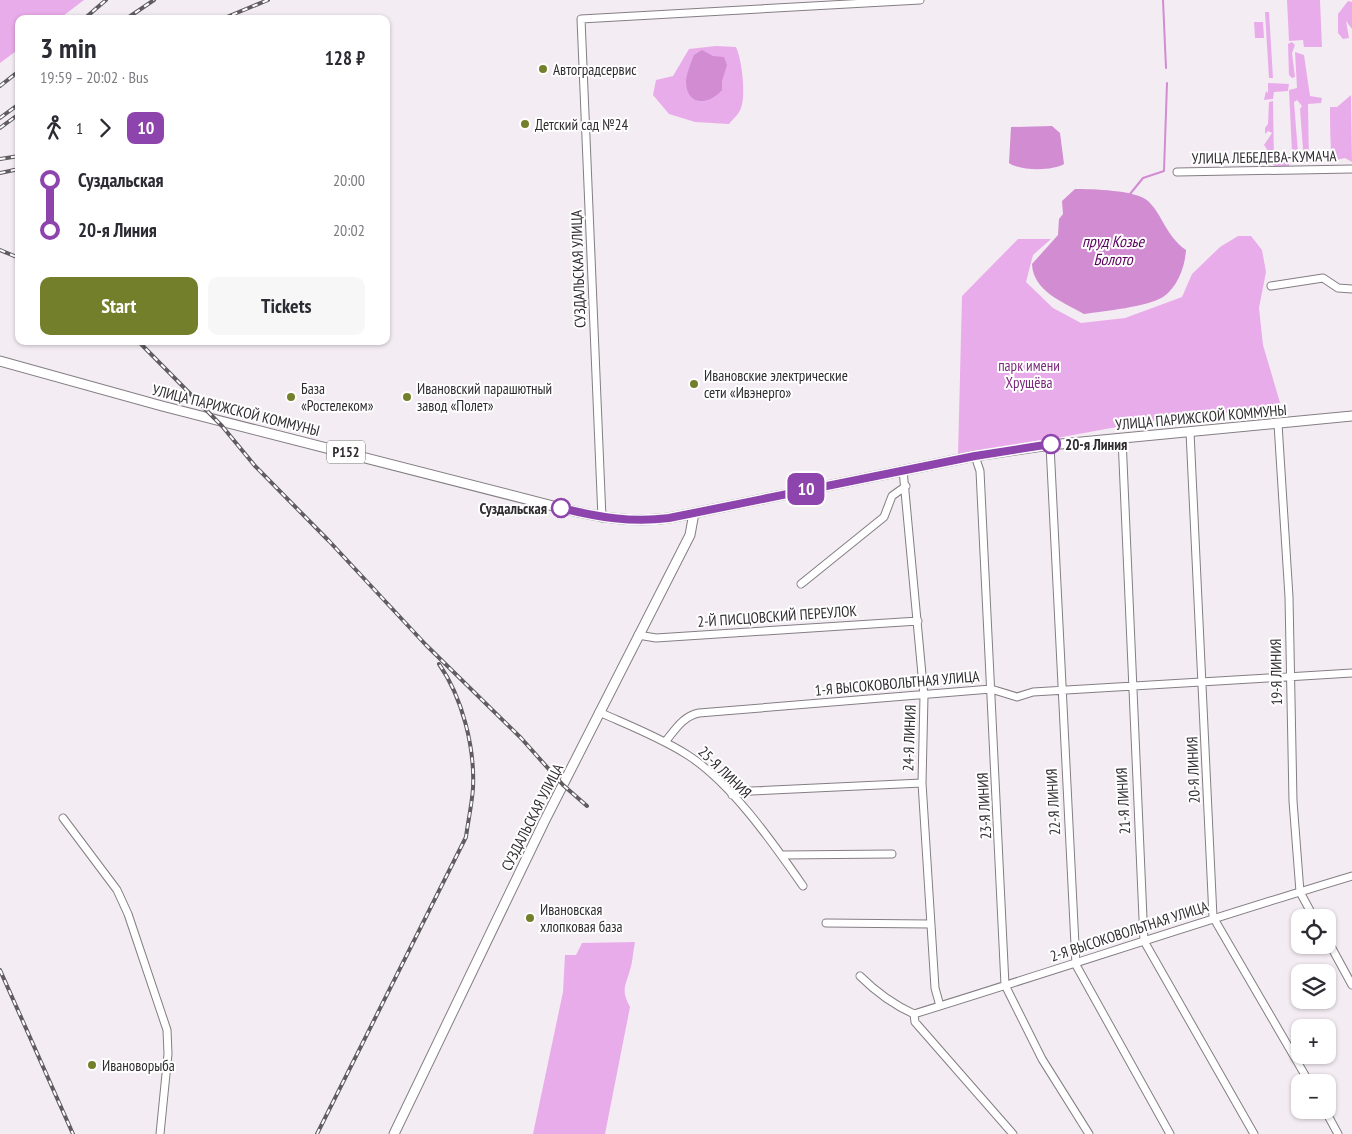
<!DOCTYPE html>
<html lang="en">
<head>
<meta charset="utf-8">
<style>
  body { margin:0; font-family:"PT Sans Narrow",sans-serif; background:#f7f7f7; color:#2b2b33; height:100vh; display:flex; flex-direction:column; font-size:19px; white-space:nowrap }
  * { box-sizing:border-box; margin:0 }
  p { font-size:16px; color:#7c7c81 }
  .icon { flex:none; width:28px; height:28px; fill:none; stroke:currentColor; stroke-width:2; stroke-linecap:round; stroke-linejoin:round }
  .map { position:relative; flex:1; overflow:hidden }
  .drawer { position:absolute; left:15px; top:15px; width:375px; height:330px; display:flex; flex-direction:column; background:#fff; border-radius:10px; box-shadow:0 1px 4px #0004 }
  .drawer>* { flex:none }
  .badge { padding:0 10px; border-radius:8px; font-size:18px; line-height:32px }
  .controls { position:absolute; left:1291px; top:909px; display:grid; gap:10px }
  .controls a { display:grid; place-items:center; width:45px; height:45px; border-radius:10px; background:#fff; box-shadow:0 1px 4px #0004; font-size:25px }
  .map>.badge { position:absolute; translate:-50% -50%; box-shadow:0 0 0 2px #fff }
  .legs { display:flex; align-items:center; gap:8px; height:55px; padding:0 25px; font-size:16px }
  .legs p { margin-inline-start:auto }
  .headline { display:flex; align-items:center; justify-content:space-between; height:85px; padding:0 25px }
  h1 { font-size:28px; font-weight:700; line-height:38px }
  .action { display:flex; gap:10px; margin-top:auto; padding:10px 25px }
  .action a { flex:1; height:58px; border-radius:10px; background:#747f2b; color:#fff; font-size:20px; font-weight:700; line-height:58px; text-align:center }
  .action a+a { background:#f7f7f7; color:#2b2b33 }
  ul { padding:0 25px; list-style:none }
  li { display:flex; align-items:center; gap:18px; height:50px; font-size:19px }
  li i { display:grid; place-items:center; width:8px; height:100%; margin:0 6px; background:currentColor }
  li i::after { content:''; width:12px; height:12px; margin:-6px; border:4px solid; border-radius:50%; background:#fff }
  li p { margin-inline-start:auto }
  li:first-child i { background:linear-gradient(#0000 50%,currentColor 0) }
  li:last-child i { background:linear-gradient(currentColor 50%,#0000 0) }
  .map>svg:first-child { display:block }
  .green { fill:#e9acea }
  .water { fill:#d18cd2 }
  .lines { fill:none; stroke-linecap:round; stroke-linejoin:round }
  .stream { stroke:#d18cd2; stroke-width:2 }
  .minor-casing { stroke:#847e84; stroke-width:9 }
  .major-casing { stroke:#847e84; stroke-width:11 }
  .minor { stroke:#fff; stroke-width:7 }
  .major { stroke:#fff; stroke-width:9 }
  .rail-casing { stroke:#605c60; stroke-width:4 }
  .rail { stroke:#fff; stroke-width:2; stroke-dasharray:5.5; stroke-linecap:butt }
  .line-1-casing { stroke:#fff; stroke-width:11 }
  .line-1 { stroke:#8e44ad; stroke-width:8 }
  .poi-dot { fill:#747f2b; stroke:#fff; stroke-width:2 }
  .stop-1-dot { fill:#fff; stroke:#8e44ad; stroke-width:2.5 }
  .labels { text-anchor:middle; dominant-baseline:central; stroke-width:4; stroke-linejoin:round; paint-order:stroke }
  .shield { fill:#fff; stroke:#6e6c6e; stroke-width:1 }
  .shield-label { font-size:14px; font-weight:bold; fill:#302d30 }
  .poi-label { font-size:15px; fill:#302d30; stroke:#fff; text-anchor:start }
  .street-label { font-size:15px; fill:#302d30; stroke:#fff }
  .park-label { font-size:15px; fill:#7a297d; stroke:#fff }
  .stop-label { font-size:15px; font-weight:bold; fill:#302d30; stroke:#fff; text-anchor:start }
  .water-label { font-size:16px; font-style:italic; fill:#5c0260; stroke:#fff }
</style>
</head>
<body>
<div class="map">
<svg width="1352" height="1134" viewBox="0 0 1352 1134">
  <rect width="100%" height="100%" fill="#f4ecf3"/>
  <!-- green -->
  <path class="green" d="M0,0H84L59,19H19V49L0,63Z
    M1287,0H1320L1322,47H1304L1303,40L1289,41Z
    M1348,1L1352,2V29L1346,21L1349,38L1343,39L1338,33V14Z
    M1265,12H1269L1273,78H1269Z
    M1254,22H1263L1264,38H1255Z
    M1292,42L1295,45L1292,53L1295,77L1292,78L1289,75L1288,44Z
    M716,46L736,47C742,60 746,95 741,108C739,114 733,119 729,124L695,122L669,114L653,95L656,80L673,76L689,49Z
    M1295,52L1304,55L1310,96L1322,98L1321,103L1308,104L1309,163H1304L1300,109L1302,106L1297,100L1294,102L1298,153L1295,156L1292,152L1289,90L1297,88Z
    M1268,83L1289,84L1288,91L1274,92L1273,99L1264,100L1266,91L1268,93Z
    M1351,95L1352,162L1345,158L1332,161C1330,143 1330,125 1330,107H1337Z
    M1273,101L1274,162H1289V169C1262,166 1275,160 1264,145L1272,133L1268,131L1265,134V128L1268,124L1269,102Z
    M1238,236H1251L1262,250L1266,272L1259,308L1263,345L1281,406L1144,422L958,456L962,296L1018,239H1051L1033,255L1026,282L1053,308L1081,323L1125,318L1182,297L1192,274L1220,247Z
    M635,942C633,951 633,961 630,970C625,987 621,990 630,1007L605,1134H533L563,992L565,955H576L582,943Z"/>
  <!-- water -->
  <path class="water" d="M702,50L713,56L724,57L727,65L722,81V90C709,105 687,107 686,82C686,75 691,62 694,55Z
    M1052,126L1060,133L1064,164C1053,171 1020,171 1009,163L1011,127Z
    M1075,189C1092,189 1136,190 1148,201C1163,215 1165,235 1186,250C1185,266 1178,287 1163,297C1147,307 1104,311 1084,314C1063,302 1033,291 1032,264L1058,235L1059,219L1063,214L1062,201Z"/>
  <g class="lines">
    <!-- stream -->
    <path class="stream" d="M1163,0L1166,68
      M1130,194L1143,178L1164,171L1167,83"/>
    <defs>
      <path id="minor" d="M1177,172L1352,169
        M1271,286L1323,278L1338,288L1352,289
        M1278,424L1289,597L1293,801L1300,892L1314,918
        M1190,432L1213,917L1309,1082
        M1122,438L1144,941L1254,1134
        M1050,445L1076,965L1170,1134
        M975,456L980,471L1005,985L1042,1059L1089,1134
        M903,470L924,696L922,783L935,988L940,1006
        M602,518L581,19L920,0
        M801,584L884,517L892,496L906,486
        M638,635L656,638L918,621
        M599,712C628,725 659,737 686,754C730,781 773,843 803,886
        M665,742C675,730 683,716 699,713L991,689L1017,697L1033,692L1352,673
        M732,795L751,791L922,783
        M63,818L117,890L128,914L167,1030L168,1054L160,1134
        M782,855L892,854
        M826,923L929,924
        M1328,941L1352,985
        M860,976C877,993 892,1004 914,1014
        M914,1014C1060,969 1205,920 1352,876
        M914,1014L915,1022L1013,1134
        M1325,1110L1338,1134"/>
      <path id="major" d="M0,361L162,406L561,508C597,517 631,523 669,518L975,456L1050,445L1352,416
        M394,1134L544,822L690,535L694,513"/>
    </defs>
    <!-- minor casing -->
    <use href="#minor" class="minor-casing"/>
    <!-- major casing -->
    <use href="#major" class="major-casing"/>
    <!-- minor -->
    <use href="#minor" class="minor"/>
    <!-- major -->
    <use href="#major" class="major"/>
    <defs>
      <path id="rail" d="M84,19L106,0
        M126,19L154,0
        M222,19L268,0
        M0,86L19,71
        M0,118L19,104
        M0,128L19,114
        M0,159L19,156
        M0,173L19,169
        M0,250L19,258
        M138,341L222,426L255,466L329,541L426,645L521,738L563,785L587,806
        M0,970L73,1134
        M317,1134L466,837C468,821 472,804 473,788C475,747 462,697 439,664"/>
    </defs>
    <!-- rail casing -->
    <use href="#rail" class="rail-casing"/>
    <!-- rail -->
    <use href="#rail" class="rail"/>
  </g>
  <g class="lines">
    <defs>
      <path id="line-1" d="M561,508C598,517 631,523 669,518L975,456L1051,444"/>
    </defs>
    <!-- line-1 casing -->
    <use href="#line-1" class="line-1-casing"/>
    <!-- line-1 -->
    <use href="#line-1" class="line-1"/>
  </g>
  <!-- markers -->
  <g class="poi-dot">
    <circle cx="543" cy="69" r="5"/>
    <circle cx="525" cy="124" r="5"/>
    <circle cx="694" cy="384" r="5"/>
    <circle cx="291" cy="397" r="5"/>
    <circle cx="407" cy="397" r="5"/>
    <circle cx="530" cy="918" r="5"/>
    <circle cx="92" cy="1065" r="5"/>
  </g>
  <g class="stop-1-dot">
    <circle cx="1051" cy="444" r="9"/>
    <circle cx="561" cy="508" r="9"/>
  </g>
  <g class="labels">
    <!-- shield labels -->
    <rect class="shield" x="327" y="440.5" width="38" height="23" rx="4"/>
    <g class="shield-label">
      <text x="346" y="452">Р152</text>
    </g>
    <!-- poi labels -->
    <g class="poi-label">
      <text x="553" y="69">Автоградсервис</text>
      <text x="535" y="124">Детский сад №24</text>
      <text x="704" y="375">Ивановские электрические<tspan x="704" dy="17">сети «Ивэнерго»</tspan></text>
      <text x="301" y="388">База<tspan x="301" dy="17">«Ростелеком»</tspan></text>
      <text x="417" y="388">Ивановский парашютный<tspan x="417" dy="17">завод «Полет»</tspan></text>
      <text x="540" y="909">Ивановская<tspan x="540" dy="17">хлопковая база</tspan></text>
      <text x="102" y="1065">Ивановорыба</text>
    </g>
    <!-- street labels -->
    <g class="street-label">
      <text transform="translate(1264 157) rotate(-1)">УЛИЦА ЛЕБЕДЕВА-КУМАЧА</text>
      <text transform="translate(578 269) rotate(-92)">СУЗДАЛЬСКАЯ УЛИЦА</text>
      <text transform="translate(236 410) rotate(14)">УЛИЦА ПАРИЖСКОЙ КОММУНЫ</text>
      <text transform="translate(1201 417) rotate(-5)">УЛИЦА ПАРИЖСКОЙ КОММУНЫ</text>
      <text transform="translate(777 616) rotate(-4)">2-Й ПИСЦОВСКИЙ ПЕРЕУЛОК</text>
      <text transform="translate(1276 672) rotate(-91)">19-Я ЛИНИЯ</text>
      <text transform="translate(897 683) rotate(-5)">1-Я ВЫСОКОВОЛЬТНАЯ УЛИЦА</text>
      <text transform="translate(909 738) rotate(-88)">24-Я ЛИНИЯ</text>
      <text transform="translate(1193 770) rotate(-92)">20-Я ЛИНИЯ</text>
      <text transform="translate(725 772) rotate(44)">25-Я ЛИНИЯ</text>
      <text transform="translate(1123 801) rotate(-93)">21-Я ЛИНИЯ</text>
      <text transform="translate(1053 802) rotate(-93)">22-Я ЛИНИЯ</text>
      <text transform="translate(984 806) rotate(-93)">23-Я ЛИНИЯ</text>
      <text transform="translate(532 817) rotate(-63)">СУЗДАЛЬСКАЯ УЛИЦА</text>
      <text transform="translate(1129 931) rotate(-18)">2-Я ВЫСОКОВОЛЬТНАЯ УЛИЦА</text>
    </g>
    <!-- park labels -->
    <g class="park-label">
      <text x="1029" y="365">парк имени<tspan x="1029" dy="17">Хрущёва</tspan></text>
    </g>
    <!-- stop labels -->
    <g class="stop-label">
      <text x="1065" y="444">20-я Линия</text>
      <text x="547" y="508" text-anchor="end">Суздальская</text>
    </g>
    <!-- water labels -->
    <g class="water-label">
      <text x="1113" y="241">пруд Козье<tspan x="1113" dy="18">Болото</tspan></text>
    </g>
  </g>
</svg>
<div class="controls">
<a><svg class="icon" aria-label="locate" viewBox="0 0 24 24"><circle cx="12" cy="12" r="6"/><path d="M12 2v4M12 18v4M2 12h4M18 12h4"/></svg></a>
<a><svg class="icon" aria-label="layers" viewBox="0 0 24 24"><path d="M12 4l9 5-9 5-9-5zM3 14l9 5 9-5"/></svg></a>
<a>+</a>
<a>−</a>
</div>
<b class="badge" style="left:806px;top:489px;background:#8e44ad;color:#fff">10</b>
<section class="drawer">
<div class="headline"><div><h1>3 min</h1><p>19:59 – 20:02 · Bus</p></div><b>128 ₽</b></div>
<div class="legs"><svg class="icon" aria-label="walk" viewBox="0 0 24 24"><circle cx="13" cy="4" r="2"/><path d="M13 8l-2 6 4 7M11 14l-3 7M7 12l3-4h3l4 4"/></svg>1<svg class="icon" aria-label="forward" viewBox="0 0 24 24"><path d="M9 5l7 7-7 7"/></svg><b class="badge" style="background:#8e44ad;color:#fff">10</b></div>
<ul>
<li><i style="color:#8e44ad"></i><b>Суздальская</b><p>20:00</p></li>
<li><i style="color:#8e44ad"></i><b>20-я Линия</b><p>20:02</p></li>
</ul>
<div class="action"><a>Start</a><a>Tickets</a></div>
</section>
</div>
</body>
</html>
